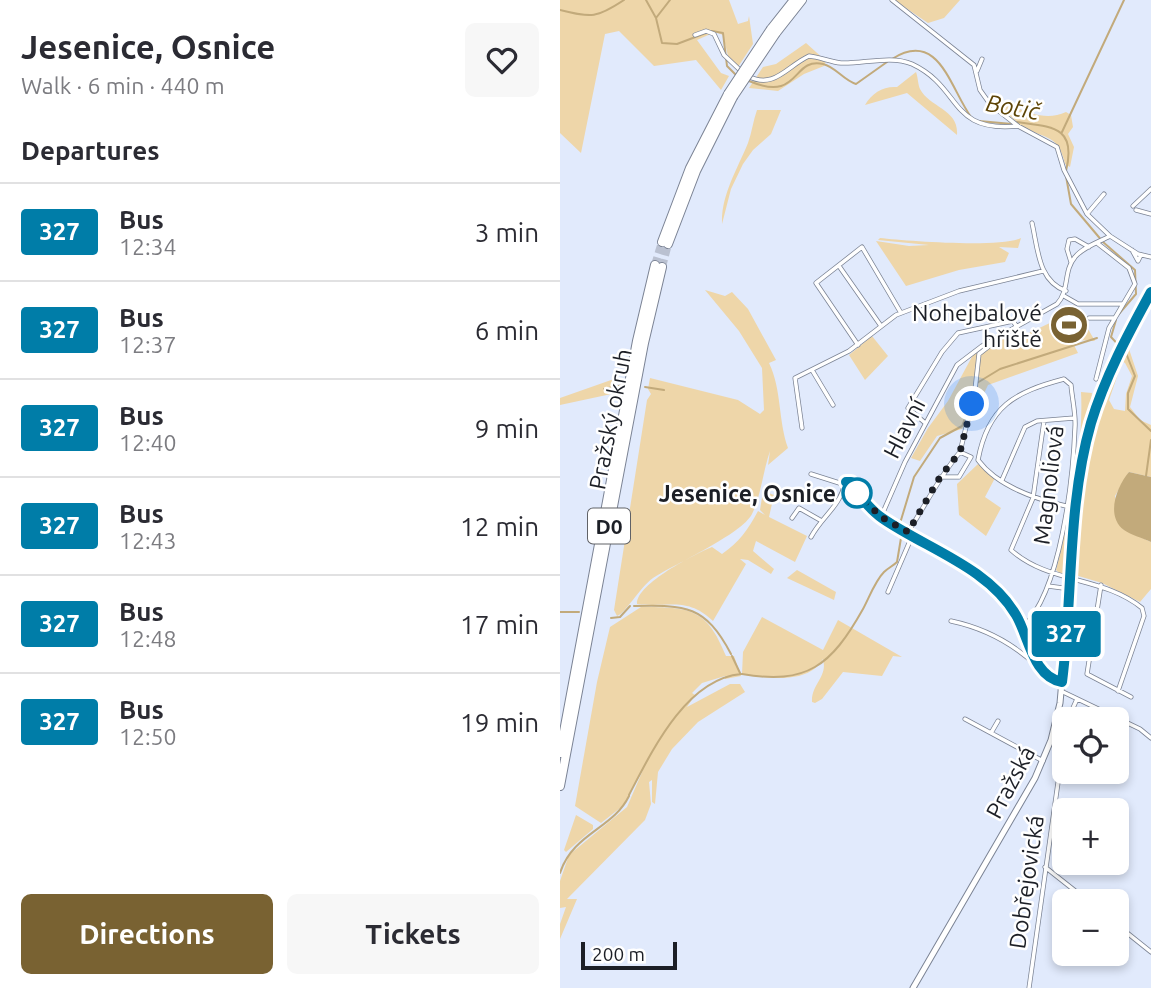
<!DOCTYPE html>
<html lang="en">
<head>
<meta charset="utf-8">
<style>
  body { margin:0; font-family:Ubuntu,sans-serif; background:#f7f7f7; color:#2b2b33; height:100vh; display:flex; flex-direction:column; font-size:26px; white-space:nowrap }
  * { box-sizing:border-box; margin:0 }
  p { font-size:23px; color:#7c7c81 }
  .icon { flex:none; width:38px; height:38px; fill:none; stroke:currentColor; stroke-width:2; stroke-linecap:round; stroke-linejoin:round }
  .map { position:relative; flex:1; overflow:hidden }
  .side { display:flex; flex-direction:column; background:#fff; width:560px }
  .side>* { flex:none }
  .badge { padding:0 14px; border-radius:5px; font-size:24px; line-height:46px }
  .tools { position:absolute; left:492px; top:707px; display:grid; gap:14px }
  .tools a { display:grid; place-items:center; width:77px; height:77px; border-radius:10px; background:#fff; box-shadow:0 4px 10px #0003; font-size:35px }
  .scale { position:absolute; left:21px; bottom:18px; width:96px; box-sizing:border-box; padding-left:7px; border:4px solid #1c1f26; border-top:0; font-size:19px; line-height:24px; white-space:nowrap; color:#1c1f26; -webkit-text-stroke:5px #fff; paint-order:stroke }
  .you { position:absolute; width:35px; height:35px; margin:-18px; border:5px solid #fff; border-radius:50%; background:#1a73e8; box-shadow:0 0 0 10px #1a73e833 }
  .map>.badge { position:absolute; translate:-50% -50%; box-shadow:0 0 0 4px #fff }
  h2 { padding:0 21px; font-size:26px; line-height:63px }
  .round { display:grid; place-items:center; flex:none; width:74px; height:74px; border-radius:10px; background:#f7f7f7 }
  .headline { display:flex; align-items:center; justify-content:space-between; height:119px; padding:0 21px }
  h1 { font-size:33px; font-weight:700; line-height:52px }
  .button { display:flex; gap:14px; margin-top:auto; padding:14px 21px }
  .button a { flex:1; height:80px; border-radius:10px; background:#796232; color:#fff; font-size:28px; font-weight:700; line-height:80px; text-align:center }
  .button a+a { background:#f7f7f7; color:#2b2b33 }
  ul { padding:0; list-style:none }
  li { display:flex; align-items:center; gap:21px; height:98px; padding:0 21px; border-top:2px solid #e1e1e2 }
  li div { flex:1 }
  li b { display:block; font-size:26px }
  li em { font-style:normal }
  li .badge { min-width:77px; font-weight:700; text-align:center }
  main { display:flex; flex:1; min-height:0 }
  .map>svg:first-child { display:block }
  .green { fill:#eed6a9 }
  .water { fill:#c2aa7b }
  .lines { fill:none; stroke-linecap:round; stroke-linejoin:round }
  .stream { stroke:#c2aa7b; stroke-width:2 }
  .motorway-tunnel { stroke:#bac1d1; stroke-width:8; stroke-dasharray:8 4; stroke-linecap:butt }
  .minor-casing { stroke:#7b8394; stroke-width:5 }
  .secondary-casing { stroke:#7b8394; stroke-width:7 }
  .motorway-casing { stroke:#7b8394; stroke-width:10 }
  .minor { stroke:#fff; stroke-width:3.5 }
  .secondary { stroke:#fff; stroke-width:5 }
  .motorway { stroke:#fff; stroke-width:8 }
  .motorway-bridge-casing { stroke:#7b8394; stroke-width:10; stroke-linecap:butt }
  .motorway-bridge { stroke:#fff; stroke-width:8 }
  .line-casing { stroke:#fff; stroke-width:16 }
  .line { stroke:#007da8; stroke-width:10 }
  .walk { stroke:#1c1f26; stroke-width:7; stroke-dasharray:0 12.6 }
  .stop-dot { fill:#fff; stroke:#007da8; stroke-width:3.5 }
  .labels { text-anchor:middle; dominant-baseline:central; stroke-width:5; stroke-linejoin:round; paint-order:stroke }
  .shield { fill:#fff; stroke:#606267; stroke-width:2 }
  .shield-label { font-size:21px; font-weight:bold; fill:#1c1f26 }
  .poi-label { font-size:23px; fill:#1c1f26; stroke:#fff; text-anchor:end }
  .street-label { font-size:23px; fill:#1c1f26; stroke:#fff }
  .stop-label { font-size:23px; font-weight:bold; fill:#1c1f26; stroke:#fff; text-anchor:end }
  .water-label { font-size:24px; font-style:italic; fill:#5d4406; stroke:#fff }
</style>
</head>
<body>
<main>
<section class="side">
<div class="headline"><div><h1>Jesenice, Osnice</h1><p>Walk · 6 min · 440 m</p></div><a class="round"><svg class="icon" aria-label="heart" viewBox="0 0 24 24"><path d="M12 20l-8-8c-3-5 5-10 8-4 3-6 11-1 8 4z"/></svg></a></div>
<h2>Departures</h2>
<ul>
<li><span class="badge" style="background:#007da8;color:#fff">327</span><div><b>Bus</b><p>12:34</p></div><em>3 min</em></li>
<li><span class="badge" style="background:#007da8;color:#fff">327</span><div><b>Bus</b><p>12:37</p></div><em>6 min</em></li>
<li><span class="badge" style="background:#007da8;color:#fff">327</span><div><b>Bus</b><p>12:40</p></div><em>9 min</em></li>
<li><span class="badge" style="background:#007da8;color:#fff">327</span><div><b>Bus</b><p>12:43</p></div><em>12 min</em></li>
<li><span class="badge" style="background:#007da8;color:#fff">327</span><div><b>Bus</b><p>12:48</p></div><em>17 min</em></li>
<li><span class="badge" style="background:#007da8;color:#fff">327</span><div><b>Bus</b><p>12:50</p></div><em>19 min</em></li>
</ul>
<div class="button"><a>Directions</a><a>Tickets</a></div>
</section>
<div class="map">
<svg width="591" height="988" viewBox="0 0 591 988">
  <rect width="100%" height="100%" fill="#e1eafc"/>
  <!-- green -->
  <path class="green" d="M0,0H169L178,24L188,21L189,16L193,44L178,67L168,56L163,35L155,32L137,40L161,73L169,76L161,90L136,60L94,66L59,31L45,34L21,153L0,133Z
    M334,0H400L384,18L368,23Z
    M246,43L266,61L264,66L244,74L218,91L189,88L203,67L216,64Z
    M356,72C358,77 358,85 360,89C370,108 399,109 397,135L347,93L305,105C312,93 323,86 337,87Z
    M444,101C462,111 485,122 506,112L511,115L513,127L508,134L514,147L510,167L505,164C498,131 481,140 459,124C453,119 448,114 441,109Z
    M197,110H221L211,134L193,150L183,164L171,189L162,224C161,195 177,170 188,143C192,132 193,121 197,110Z
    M320,238C345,241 442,248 461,238L458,248L439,247L449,253L445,262L399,270L346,286L316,241L349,246L369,245L318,240Z
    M145,290L165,296L172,292L188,309L216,360L209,363C222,390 218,420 228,448L208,465L210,451C203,471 201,496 192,514C182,534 115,564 93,578C79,588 66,613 57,616L54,610L87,400L91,394L88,389L90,378L178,400L200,414L204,410L202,368L179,331Z
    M514,305L535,341L517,340L513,343L518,353L428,385L411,421L402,429L377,436L360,461L351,458L368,428L388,401L414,353L448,337H453L452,341L511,313L519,332L508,339L521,333L511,308Z
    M573,331L569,349L578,376L570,407L580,420L591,425V477L569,472L555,496L563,529L591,542V589L580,602L542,583L515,575L525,474L538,425L534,419L556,364L559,371L549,400L554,409L565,411L566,394L572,376L565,363L558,359Z
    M312,336L328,356L305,380L289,355Z
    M54,379L56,393L0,405V398Z
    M521,392L532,393C529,426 519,458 514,491C510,519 510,546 506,574L503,576L496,570C509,520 524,445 521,392Z
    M418,464L435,478L425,497L441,508L426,536L399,515L397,484Z
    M203,491L214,495L209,517L247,536L235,562L196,541L193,551L214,569L211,574L188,560L180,559L186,564L153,621C127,596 108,608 77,604C76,584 135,554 152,547L162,554C179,542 188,530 198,511L205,515L200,510Z
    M237,570L276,592L274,600L227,578Z
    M81,607C131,607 147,609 166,656H174L181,676L165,679V676L142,683L132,693L135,695L127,707L170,684H180L185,692L138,722L112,749L98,772L95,804L92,802V780L89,782L91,804L85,820L7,899H17L0,939V924L6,907L0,908V881L9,855L67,807L83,770L64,805L41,823L15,806L37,682L50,627Z
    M202,617L263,650L278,620L342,657L333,656L322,676L283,672L262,699L255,703L252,702C251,684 268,677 263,659C248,685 207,678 182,674L183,652Z
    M16,815L33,825V829L6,852L4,850Z"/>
  <!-- water -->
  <path class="water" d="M569,472L591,477V542C583,538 571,535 564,530C545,516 557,486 569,472Z"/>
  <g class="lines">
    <!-- stream -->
    <path class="stream" d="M86,0L96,18L102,43L117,44L146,33
      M0,10C32,18 37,18 64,0
      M96,18L110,0
      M152,31L163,33L167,66L177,76
      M332,59C379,29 390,88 411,117
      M189,81C241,103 231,57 263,64C276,67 283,80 296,84L327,62
      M419,121L452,124
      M457,122C492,127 517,126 506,171
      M502,132L564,0
      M506,176L511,204L543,242L575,270L576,294L558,315
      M556,320L551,337L566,353L575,376L568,393V409L591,431
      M417,383L440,369L537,338
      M85,387L104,390
      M44,389L63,385
      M412,397L414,387
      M586,476L591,440
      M74,606C126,605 145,605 171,654
      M0,612H19
      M51,618L60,617L70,606
      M172,656L180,673
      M182,674C247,685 271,666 303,609C309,598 315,581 324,572C328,568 333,566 337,562L341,538L338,530L354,477L380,438L402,426L410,406
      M69,795C92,751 126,679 181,674
      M0,873C13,833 53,829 69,796"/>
    <!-- motorway-tunnel -->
    <path class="motorway-tunnel" d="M95,265L102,242
      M102,267L108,244"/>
    <defs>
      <path id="minor" d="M332,0L414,65L420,90L430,104L458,126L497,147L504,170L527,214L550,236L578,254L591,257
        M135,35L146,31L154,34L164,55L181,71
        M417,71L422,59
        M188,76C214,90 227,66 249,56C260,57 270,62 281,63C303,64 331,55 352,64C403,88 388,133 458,126
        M573,206L591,189
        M576,210L591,214
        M527,214L544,194
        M472,223C478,249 478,281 506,291
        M572,250L578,261L581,255
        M511,262L507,249L509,240L515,239L529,247
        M279,266L321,326
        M504,296L518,304H562
        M529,318H554
        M298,345L256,283L302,247L341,313
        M252,370L273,405
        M536,379L549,328L575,284L569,268L537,243
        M484,421L473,498L451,550C489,584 543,576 582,608L584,616L558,691
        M364,422L348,408L382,352L398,333L453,321L457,327
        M242,428L235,378L289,351L336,315L399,291L483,271
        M400,452L415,390L419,354L442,336
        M251,474L292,487
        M442,480L465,427L477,421L514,418
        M321,517L345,462L397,365L422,346L497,304C510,290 503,271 515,257C523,247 539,242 550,236
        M232,518L239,508L260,520
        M348,532C365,506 379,477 400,452L411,457L399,477H380
        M251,537C262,516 280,507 285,483L291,482L292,487C302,498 310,510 322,518C365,548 428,567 456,615C469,637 473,677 502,682
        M541,585L527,674L571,697
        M488,586L503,588
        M328,592L353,534
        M391,621C424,628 454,644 478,667
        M463,627C501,591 513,479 515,427C516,414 512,398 511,385L504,379C455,392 428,406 418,460C438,487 475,499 506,506
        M501,691L580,729L591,738
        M405,719L483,761
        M508,719L517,699
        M431,733L438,721
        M485,867L528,901
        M556,924L591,952
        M469,988L504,740"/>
      <path id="secondary" d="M353,988L475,778L491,740L500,703L517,510L531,425L555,362L591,292"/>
      <path id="motorway" d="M211,29L234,0
        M216,33L242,0
        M102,242L130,168L168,94
        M108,244L136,171L173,97
        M0,753L77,341L95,265
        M0,786L84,343L102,267"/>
    </defs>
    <!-- minor casing -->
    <use href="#minor" class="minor-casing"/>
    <!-- secondary casing -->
    <use href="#secondary" class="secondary-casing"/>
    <!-- motorway casing -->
    <use href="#motorway" class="motorway-casing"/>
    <!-- minor -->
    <use href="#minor" class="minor"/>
    <!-- secondary -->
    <use href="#secondary" class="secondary"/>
    <!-- motorway -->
    <use href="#motorway" class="motorway"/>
    <defs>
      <path id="motorway-bridge" d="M168,94L211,29
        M173,97L216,33"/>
    </defs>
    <!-- motorway-bridge casing -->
    <use href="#motorway-bridge" class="motorway-bridge-casing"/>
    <!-- motorway-bridge -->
    <use href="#motorway-bridge" class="motorway-bridge"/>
  </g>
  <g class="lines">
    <defs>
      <path id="line" d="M286,482H291L292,487C302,498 310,510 322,518C365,548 428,567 456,615C469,637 473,677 502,682C513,597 507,506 531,423C545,377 568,334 591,292"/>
    </defs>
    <!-- line casing -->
    <use href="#line" class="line-casing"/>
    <!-- line -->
    <use href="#line" class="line"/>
    <!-- walk -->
    <path class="walk" d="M297,493L321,517L348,532L380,477L400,452L412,404"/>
  </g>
  <!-- icons -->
  <defs>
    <symbol id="stadium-disc" viewBox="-11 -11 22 22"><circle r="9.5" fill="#796232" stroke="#fff"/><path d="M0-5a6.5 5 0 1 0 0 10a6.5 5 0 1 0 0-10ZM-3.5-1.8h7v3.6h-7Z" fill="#fff"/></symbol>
  </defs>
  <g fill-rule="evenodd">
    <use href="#stadium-disc" x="487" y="303" width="44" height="44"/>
  </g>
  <!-- markers -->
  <circle class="stop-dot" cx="297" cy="493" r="14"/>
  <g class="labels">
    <!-- shield labels -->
    <rect class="shield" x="28" y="508.5" width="42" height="35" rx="5"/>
    <g class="shield-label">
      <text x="49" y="526">D0</text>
    </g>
    <!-- poi labels -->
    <g class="poi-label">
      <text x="482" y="312">Nohejbalové<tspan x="482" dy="26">hřiště</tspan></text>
    </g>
    <!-- street labels -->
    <g class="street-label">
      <text transform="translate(50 419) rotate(-79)">Pražský okruh</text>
      <text transform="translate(344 428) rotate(-63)">Hlavní</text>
      <text transform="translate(488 485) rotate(-83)">Magnoliová</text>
      <text transform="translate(450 782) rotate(-62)">Pražská</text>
      <text transform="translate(466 882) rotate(-82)">Dobřejovická</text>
    </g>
    <!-- stop labels -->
    <g class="stop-label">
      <text x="276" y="493">Jesenice, Osnice</text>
    </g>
    <!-- water labels -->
    <g class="water-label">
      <text transform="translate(453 107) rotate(10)">Botič</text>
    </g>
  </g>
</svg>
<div class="tools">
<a><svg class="icon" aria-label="locate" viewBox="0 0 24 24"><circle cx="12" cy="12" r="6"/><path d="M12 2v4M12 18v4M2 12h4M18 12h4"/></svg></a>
<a>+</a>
<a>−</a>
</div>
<div class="scale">200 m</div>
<div class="you" style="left:412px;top:404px"></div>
<b class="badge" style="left:506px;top:634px;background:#007da8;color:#fff">327</b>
</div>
</main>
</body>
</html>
